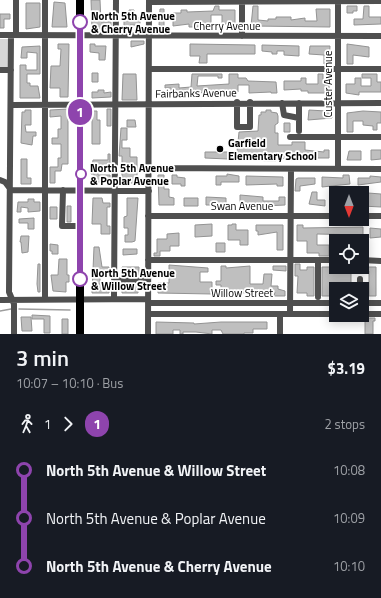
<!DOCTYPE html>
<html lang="en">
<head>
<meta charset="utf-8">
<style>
  body { margin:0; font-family:"Titillium Web",sans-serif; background:#20242c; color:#f1f3f6; height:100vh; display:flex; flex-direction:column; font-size:15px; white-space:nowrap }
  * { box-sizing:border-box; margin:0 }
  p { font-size:13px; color:#9ea1a6 }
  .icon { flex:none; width:22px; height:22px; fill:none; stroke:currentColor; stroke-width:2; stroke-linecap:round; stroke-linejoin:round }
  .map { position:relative; height:334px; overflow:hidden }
  .drawer { display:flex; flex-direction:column; background:#171b24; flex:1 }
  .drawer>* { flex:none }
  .badge { padding:0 8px; border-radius:13px; font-size:14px; line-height:26px }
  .needle { width:26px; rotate:180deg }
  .controls { position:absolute; left:329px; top:186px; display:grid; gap:8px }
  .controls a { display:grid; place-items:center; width:40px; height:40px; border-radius:0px; background:#171b24; box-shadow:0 2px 10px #0003; font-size:20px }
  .map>.badge { position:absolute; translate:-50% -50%; box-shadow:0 0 0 2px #fff }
  .legs { display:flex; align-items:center; gap:6px; height:44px; padding:0 16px; font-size:13px }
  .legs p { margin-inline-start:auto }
  .headline { display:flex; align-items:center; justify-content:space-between; height:68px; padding:0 16px }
  h1 { font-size:22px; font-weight:600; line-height:30px }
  ul { padding:0 16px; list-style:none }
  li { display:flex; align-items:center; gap:14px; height:48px; font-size:15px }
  li i { display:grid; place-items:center; width:6px; height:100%; margin:0 5px; background:currentColor }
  li i::after { content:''; width:10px; height:10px; margin:-5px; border:3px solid; border-radius:50%; background:#171b24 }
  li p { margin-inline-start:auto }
  li:first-child i { background:linear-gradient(#0000 50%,currentColor 0) }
  li:last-child i { background:linear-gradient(currentColor 50%,#0000 0) }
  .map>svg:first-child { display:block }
  .green { fill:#d6d6d6 }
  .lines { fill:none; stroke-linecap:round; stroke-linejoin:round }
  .stream { stroke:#9d9d9d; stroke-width:1.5 }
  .building { fill:#bfbfbf; stroke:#939393 }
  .minor { stroke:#4f4f4f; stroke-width:6 }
  .major { stroke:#000; stroke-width:8 }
  .line-1-casing { stroke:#fff; stroke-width:9 }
  .line-1 { stroke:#8e44ad; stroke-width:6 }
  .stop-1-dot { fill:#fff; stroke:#8e44ad; stroke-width:2 }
  .poi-dot { fill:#000; stroke:#fff; stroke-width:1.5 }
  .labels { text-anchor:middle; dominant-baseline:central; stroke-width:3.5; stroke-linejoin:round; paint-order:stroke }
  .stop-label { font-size:11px; font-weight:bold; fill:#000; stroke:#fff; text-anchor:start }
  .street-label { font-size:11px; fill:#000; stroke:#fff }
  .poi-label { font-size:11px; font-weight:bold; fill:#000; stroke:#fff; text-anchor:start }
</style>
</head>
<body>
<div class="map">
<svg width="381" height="334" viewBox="0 0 381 334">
  <rect width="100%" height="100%" fill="#fff"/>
  <!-- green -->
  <path class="green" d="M0,39H8V68H0Z"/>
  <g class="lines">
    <!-- stream -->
    <path class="stream" d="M19,309L70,310
      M0,311L11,309"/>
  </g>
  <!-- building -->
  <path class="building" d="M91,0H100L101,22H111V29L92,28Z
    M54,2L65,3L67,27H52Z
    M26,3H40V27L26,29Z
    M215,6H219V10H235V24H222V15H211V27H189V24L173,26V13H181V10H187V12L213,11Z
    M253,6H258V20L268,21V19H276V17H291V20L305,18V21H317L316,9H330V27L251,26Z
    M347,6H357V11H353V13H347Z
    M364,6H369V17H381V24L354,25V19H363Z
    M160,9H164V26L159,25Z
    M129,10H134V18H140V25H130V29H124V19L129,18Z
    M0,14H10V19H4V28H0Z
    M131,41H144V44L131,47Z
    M58,44H69L68,97H60V88H50L51,66H60L61,49H58Z
    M90,44H95V46H106L105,60H99V53L90,52Z
    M190,44L255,45V54H207V63H199L200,56H190Z
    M347,44L369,47V57L353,55V64H347Z
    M262,45L299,46V56L284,55V51H277V54H272V52L262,51Z
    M40,46V74H27V83H30V86H38L40,98H20V65H26V70H37V53L27,52V58H21L22,47Z
    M310,46H330L329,64H324V55L309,54Z
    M92,73H98V82H92Z
    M123,74H136L137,100H122Z
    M192,74H222V78H218V76H198L197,86L229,84V74H238V78H246L248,81L276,82L277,93H271V92L249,93V85H238V92L186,93V95H171V88H165V85L179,84V88L191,87Z
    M318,74H323V84H329V93H308V91H301V89L284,90V81H301V78H306V84H318Z
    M362,74H377V82H381V92H359V95L346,93V84H355V78H361V86H371V78H362Z
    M98,90H104V93L111,92V97L92,98V92H98Z
    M326,108H332V118L308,120L309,110L326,111Z
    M68,109V164H62L61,171H55V183H50V167H58V158H61V144H52V138H58V129H61V116L50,117V110Z
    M107,109H111V126H107Z
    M25,110H31V125H25L26,132H36V136H33L32,145L21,143L22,112H25Z
    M266,110H271V112L277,113L278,116V123L275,125V133H278V145H292V142H305V150L324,152V150H329V158H298V160H292L276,157V161H272L205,158V152H237L239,132L258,131L259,115H261V112H266Z
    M92,111H97V120H100V144H92Z
    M363,111L381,112V123H377V130H373V126L363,125V121H353V132H347V113Z
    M127,120H135L136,127H127Z
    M284,123H290V132H284Z
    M121,128H127V140H122V148H130V157H137V183H122V156H119Z
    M371,150H381V159L371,160Z
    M349,151H361V160H347Z
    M108,154H110V165H98V175H110V182H94V174H91L93,160H108Z
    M21,159H27V178H31V184H21Z
    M227,174L239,176V182H221V185H216V176H227Z
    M158,175H164V189H169V197L174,198V205H159Z
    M172,175H177V177L185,178V186H181V184H172Z
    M343,175H349L350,184L322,187V177L343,178Z
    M246,176L283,177V186H277V184L246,185Z
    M370,176L381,177V182L358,185V178H370Z
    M298,178H315V184L300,186V191H295L296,179Z
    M312,192H317V200H325V206L309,204Z
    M368,193L381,194V207L362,206V197H368Z
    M240,195L263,197V201H279V197H285V205L264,206L246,203V206H240Z
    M206,197L226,198V207H221V205H206Z
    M93,198H102L103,203H110V207H107V226H110V234H101V224H92Z
    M127,198H138L135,241L132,242H125V235H128V228H124V217L127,216Z
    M184,198H198V206H184Z
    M28,199H34V202H40V211L28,212V208L21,207V212H17L18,202H28Z
    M67,206H71V222H67Z
    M50,207H57V219H50Z
    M34,218V229H28V223H19V219Z
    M212,224V236L195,237V225Z
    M232,224H236V230H248V245H240V240H228V225H232Z
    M256,225H283V250H277V232L258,235V231H256Z
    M297,225H303V228L363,227V235L317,234V245H329V256H319V253H307V241H297Z
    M370,228L381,229V237L370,238Z
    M179,233V246H170V251H160V256H154V253H157V239H167V234Z
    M21,236H29L28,252L22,253L21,242H20Z
    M216,243H225V252H216Z
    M50,244L58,245V254H52V251H50Z
    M94,247H99L102,267H109V275H100V285H109V293H92Z
    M123,249H137V254L123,255Z
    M59,259H67V275H69V282H66V292L53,291L51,275H58Z
    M38,264H40V292H38L37,284Z
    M295,264H300V270H307V267H314V296H307V293H297L298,276H295Z
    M169,265L208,268V272H200V282H212V294L158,293V283H169Z
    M362,265H366V267H376V296H369V271H351V289H336V296H322V267H362Z
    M221,266H226V268L250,266V284H263L264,274H272L271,286H278V289L285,291V296H274L275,292L240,293V291L226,290V295H221V285H216V281H221Z
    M273,266H286V271L273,270Z
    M122,267H139V275H122Z
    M122,285H138V293H122Z
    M32,315L50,316V333H44V319H32Z
    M21,317H31L32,331H22Z
    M361,318H375V321H373V334H365V321H361Z
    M62,319H68V334H62Z
    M156,322L194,323V324L221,322H267V329H253V333H244V334H223L221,330H212V334L196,332H183V334H180V330H173V334H156Z"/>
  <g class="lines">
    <!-- minor -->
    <path class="minor" d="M16,0V35
      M45,0V299
      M338,0V169
      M149,2L381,1
      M0,35L381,36
      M11,35L9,292L14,304V334
      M242,36V0
      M149,69H381
      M0,70H11
      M237,102V127H250V102
      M282,103L284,115L299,118
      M299,103V131
      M11,105L381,103
      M290,137H381
      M148,168L381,169
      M0,180L5,182L11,190L149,191
      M63,190L62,226H80
      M148,216H336
      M362,216H381
      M148,260H336
      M318,260V297
      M362,260L381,261
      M360,279V289
      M114,280H148
      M114,299L116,0
      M0,300L148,299
      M148,303H336
      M362,303H381
      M149,314H336
      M280,314V334
      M290,314L291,169
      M362,314H381
      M148,334L149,0"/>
    <!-- major -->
    <path class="major" d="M80,334V0"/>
  </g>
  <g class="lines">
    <defs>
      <path id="line-1" d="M80,279V22"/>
    </defs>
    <!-- line-1 casing -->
    <use href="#line-1" class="line-1-casing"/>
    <!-- line-1 -->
    <use href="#line-1" class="line-1"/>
  </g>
  <!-- markers -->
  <g class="stop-1-dot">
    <circle cx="80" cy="22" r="7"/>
    <circle cx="81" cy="174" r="5"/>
    <circle cx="80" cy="279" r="7"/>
  </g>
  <circle class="poi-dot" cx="220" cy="149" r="4"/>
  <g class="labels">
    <!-- stop labels -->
    <g class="stop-label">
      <text x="91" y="16">North 5th Avenue<tspan x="91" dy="13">&amp; Cherry Avenue</tspan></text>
      <text x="90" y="168">North 5th Avenue<tspan x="90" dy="13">&amp; Poplar Avenue</tspan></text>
      <text x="91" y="273">North 5th Avenue<tspan x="91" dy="13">&amp; Willow Street</tspan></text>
    </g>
    <!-- street labels -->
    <g class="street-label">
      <text x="227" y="26">Cherry Avenue</text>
      <text transform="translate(328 84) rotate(-90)">Custer Avenue</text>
      <text transform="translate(196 93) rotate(-1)">Fairbanks Avenue</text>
      <text x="242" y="206">Swan Avenue</text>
      <text x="242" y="293">Willow Street</text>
    </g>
    <!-- poi labels -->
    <g class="poi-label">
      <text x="228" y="143">Garfield<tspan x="228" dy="13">Elementary School</tspan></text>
    </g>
  </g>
</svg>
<div class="controls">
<a><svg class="needle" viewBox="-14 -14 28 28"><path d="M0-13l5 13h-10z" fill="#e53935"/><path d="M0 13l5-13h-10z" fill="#9ea1a6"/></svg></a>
<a><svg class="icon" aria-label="locate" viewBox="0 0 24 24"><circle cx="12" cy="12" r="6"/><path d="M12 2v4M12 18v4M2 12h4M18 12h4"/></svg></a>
<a><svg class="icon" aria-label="layers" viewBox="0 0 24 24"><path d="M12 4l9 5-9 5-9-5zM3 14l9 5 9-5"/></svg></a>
</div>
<b class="badge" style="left:80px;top:112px;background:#8e44ad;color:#fff">1</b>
</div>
<section class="drawer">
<div class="headline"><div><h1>3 min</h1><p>10:07 – 10:10 · Bus</p></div><b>$3.19</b></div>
<div class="legs"><svg class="icon" aria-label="walk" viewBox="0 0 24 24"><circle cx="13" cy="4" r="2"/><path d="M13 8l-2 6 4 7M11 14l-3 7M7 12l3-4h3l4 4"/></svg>1<svg class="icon" aria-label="forward" viewBox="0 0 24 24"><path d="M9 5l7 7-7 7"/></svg><b class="badge" style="background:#8e44ad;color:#fff">1</b><p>2 stops</p></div>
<ul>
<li><i style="color:#8e44ad"></i><b>North 5th Avenue &amp; Willow Street</b><p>10:08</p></li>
<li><i style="color:#8e44ad"></i><span>North 5th Avenue &amp; Poplar Avenue</span><p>10:09</p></li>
<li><i style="color:#8e44ad"></i><b>North 5th Avenue &amp; Cherry Avenue</b><p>10:10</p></li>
</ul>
</section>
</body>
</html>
